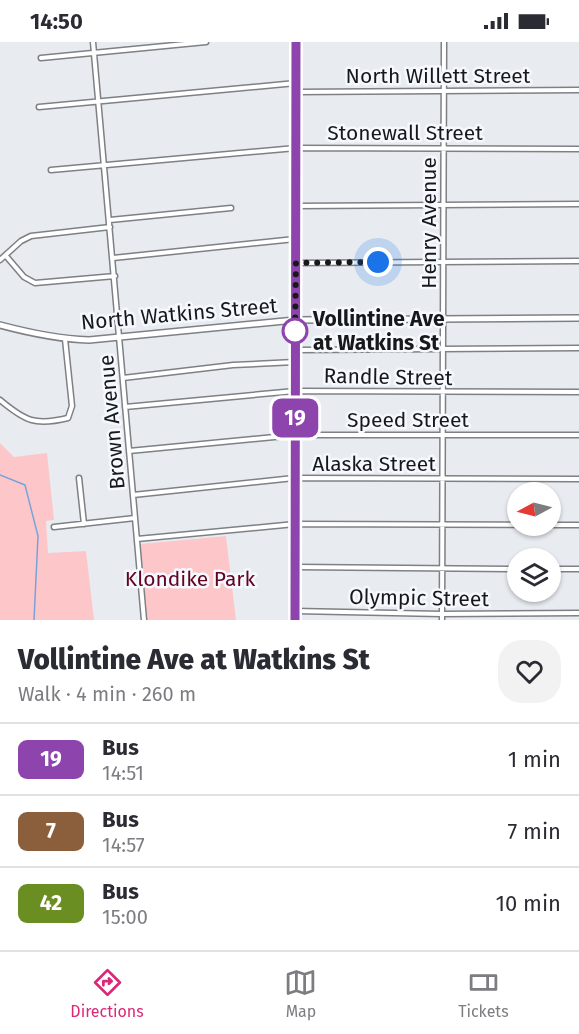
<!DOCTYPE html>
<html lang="en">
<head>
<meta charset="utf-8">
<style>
  body { margin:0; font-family:"Fira Sans",sans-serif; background:#f2f2f3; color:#2b2b33; height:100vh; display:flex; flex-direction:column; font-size:22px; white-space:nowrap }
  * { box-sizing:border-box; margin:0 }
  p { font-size:20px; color:#7c7c81 }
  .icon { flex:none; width:33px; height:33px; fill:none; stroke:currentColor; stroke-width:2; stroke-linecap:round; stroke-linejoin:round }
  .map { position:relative; height:578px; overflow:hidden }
  .side { display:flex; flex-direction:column; background:#fff; flex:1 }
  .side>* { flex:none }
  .badge { padding:0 12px; border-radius:9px; font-size:21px; line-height:39px }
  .needle { width:39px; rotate:263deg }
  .tools { position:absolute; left:507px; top:440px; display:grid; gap:12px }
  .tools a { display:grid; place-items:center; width:54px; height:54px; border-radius:50%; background:#fff; box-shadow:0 2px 4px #0004; font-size:30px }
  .you { position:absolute; width:30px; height:30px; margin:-15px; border:4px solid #fff; border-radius:50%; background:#1a73e8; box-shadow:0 0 0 9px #1a73e833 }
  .map>.badge { position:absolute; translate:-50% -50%; box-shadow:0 0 0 3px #fff }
  .round { display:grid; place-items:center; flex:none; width:63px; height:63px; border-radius:24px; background:#f2f2f3 }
  .overview { display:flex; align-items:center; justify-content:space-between; height:102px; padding:0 18px }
  h1 { font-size:28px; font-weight:800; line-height:45px }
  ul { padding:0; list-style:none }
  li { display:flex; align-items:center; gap:18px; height:72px; padding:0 18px; border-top:2px solid #e1e1e2 }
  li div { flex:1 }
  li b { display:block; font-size:22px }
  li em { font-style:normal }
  li .badge { min-width:66px; font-weight:700; text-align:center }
  .status { display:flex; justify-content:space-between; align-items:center; height:42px; padding:0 30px; background:#fff; direction:ltr }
  .status svg { height:16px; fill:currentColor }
  .menu { display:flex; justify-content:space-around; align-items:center; height:84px; border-top:2px solid #e1e1e2; background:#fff; font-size:16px; color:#7c7c81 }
  .menu a { display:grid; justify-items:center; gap:3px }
  .menu .selected { color:#db2777 }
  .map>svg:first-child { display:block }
  .green { fill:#fdc7ca }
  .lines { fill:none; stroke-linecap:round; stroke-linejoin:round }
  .stream { stroke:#77a3da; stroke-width:1.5 }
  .minor-casing { stroke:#7d8185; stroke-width:7 }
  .tertiary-casing { stroke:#7d8185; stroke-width:8 }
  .secondary-casing { stroke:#7d8185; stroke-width:8 }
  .minor { stroke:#fff; stroke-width:4 }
  .tertiary { stroke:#fff; stroke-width:4.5 }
  .secondary { stroke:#fff; stroke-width:5 }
  .line-casing { stroke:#fff; stroke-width:14 }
  .line { stroke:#8e44ad; stroke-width:9 }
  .walk { stroke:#17181a; stroke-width:6; stroke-dasharray:0 10.8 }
  .stop-dot { fill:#fff; stroke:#8e44ad; stroke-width:3 }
  .labels { text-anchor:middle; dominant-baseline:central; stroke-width:5; stroke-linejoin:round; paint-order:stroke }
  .street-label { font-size:21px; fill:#17181a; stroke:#f5f9ff }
  .stop-label { font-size:21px; font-weight:bold; fill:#17181a; stroke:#f5f9ff; text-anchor:start }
  .park-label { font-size:21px; fill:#63031e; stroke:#f5f9ff }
</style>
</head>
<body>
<div class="status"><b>14:50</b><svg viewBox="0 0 49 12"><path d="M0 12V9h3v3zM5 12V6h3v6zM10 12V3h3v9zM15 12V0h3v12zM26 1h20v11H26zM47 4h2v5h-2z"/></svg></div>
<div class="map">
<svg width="579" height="578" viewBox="0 0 579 578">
  <rect width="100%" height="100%" fill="#e8ecf1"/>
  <!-- green -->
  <path class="green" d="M0,401L14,415L47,411L54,478L46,479L48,511L86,509L94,578H0Z
    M226,494L236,578H147L140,502Z"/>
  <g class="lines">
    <!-- stream -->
    <path class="stream" d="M0,433L25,443L38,494L34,578"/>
    <defs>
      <path id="minor" d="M93,0L144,578
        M41,16L206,0
        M296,50L579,48
        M39,65L296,41
        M51,128L296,106L579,107
        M296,164L579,162
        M110,178L231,166
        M6,214L24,235L35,241L115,234
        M113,216L295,197
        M0,218L21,199L31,194L110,185
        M296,221L579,219
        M296,308L579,306
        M123,336L233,323L295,320
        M0,358C25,379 35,384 68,376L72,364L65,297
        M125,365L295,349L579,350
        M129,409L295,393H579
        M79,436L84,482
        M133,453L294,436L579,437
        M550,483H579
        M54,485L135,476
        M137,497L295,482L549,483
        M296,525L518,527
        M550,527H579
        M295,569L442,572L579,571
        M442,578L444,0"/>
      <path id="tertiary" d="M295,578L296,0"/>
      <path id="secondary" d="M0,283C30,291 59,297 89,298L295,278L579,276"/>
    </defs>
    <!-- minor casing -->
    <use href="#minor" class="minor-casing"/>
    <!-- tertiary casing -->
    <use href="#tertiary" class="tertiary-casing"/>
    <!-- secondary casing -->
    <use href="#secondary" class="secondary-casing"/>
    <!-- minor -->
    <use href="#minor" class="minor"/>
    <!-- tertiary -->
    <use href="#tertiary" class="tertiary"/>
    <!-- secondary -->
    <use href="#secondary" class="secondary"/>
  </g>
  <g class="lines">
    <defs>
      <path id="line" d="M295,578L296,0"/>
    </defs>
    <!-- line casing -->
    <use href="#line" class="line-casing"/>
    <!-- line -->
    <use href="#line" class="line"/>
    <!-- walk -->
    <path class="walk" d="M295,289V293L296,221L378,220"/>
  </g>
  <!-- markers -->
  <circle class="stop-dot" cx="295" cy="289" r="12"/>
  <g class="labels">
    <!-- street labels -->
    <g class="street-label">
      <text x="438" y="34">North Willett Street</text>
      <text x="405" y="91">Stonewall Street</text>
      <text transform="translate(429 181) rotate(-90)">Henry Avenue</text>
      <text transform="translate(179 272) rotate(-5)">North Watkins Street</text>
      <text transform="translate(388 335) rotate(1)">Randle Street</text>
      <text x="408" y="378">Speed Street</text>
      <text transform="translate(112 380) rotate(-95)">Brown Avenue</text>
      <text x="374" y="422">Alaska Street</text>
      <text transform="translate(419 556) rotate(1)">Olympic Street</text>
    </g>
    <!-- stop labels -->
    <g class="stop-label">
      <text x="313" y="277">Vollintine Ave<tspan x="313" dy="24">at Watkins St</tspan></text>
    </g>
    <!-- park labels -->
    <g class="park-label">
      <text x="190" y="537">Klondike Park</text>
    </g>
  </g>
</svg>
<div class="tools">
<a><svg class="needle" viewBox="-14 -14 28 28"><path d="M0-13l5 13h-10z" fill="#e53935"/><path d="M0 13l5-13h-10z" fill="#7c7c81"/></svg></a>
<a><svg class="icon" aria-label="layers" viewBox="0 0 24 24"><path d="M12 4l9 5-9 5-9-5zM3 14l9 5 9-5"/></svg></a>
</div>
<div class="you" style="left:378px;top:220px"></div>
<b class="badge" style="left:295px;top:376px;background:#8e44ad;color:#fff">19</b>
</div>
<section class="side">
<div class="overview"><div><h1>Vollintine Ave at Watkins St</h1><p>Walk · 4 min · 260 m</p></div><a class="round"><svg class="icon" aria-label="heart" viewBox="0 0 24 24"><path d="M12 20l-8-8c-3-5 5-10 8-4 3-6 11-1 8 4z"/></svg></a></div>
<ul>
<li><span class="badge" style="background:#8e44ad;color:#fff">19</span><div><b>Bus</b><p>14:51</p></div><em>1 min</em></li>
<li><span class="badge" style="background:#8b5e3c;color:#fff">7</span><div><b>Bus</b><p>14:57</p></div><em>7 min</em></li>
<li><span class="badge" style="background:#6b8e23;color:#fff">42</span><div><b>Bus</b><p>15:00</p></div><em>10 min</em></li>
</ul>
</section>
<nav class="menu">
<a class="selected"><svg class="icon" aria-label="directions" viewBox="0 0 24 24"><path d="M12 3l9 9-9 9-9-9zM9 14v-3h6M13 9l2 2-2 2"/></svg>Directions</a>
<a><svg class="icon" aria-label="map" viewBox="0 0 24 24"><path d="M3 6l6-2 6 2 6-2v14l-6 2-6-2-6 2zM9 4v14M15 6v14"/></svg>Map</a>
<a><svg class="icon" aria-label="tickets" viewBox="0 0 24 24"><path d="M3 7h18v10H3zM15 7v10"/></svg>Tickets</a>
</nav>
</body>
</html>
